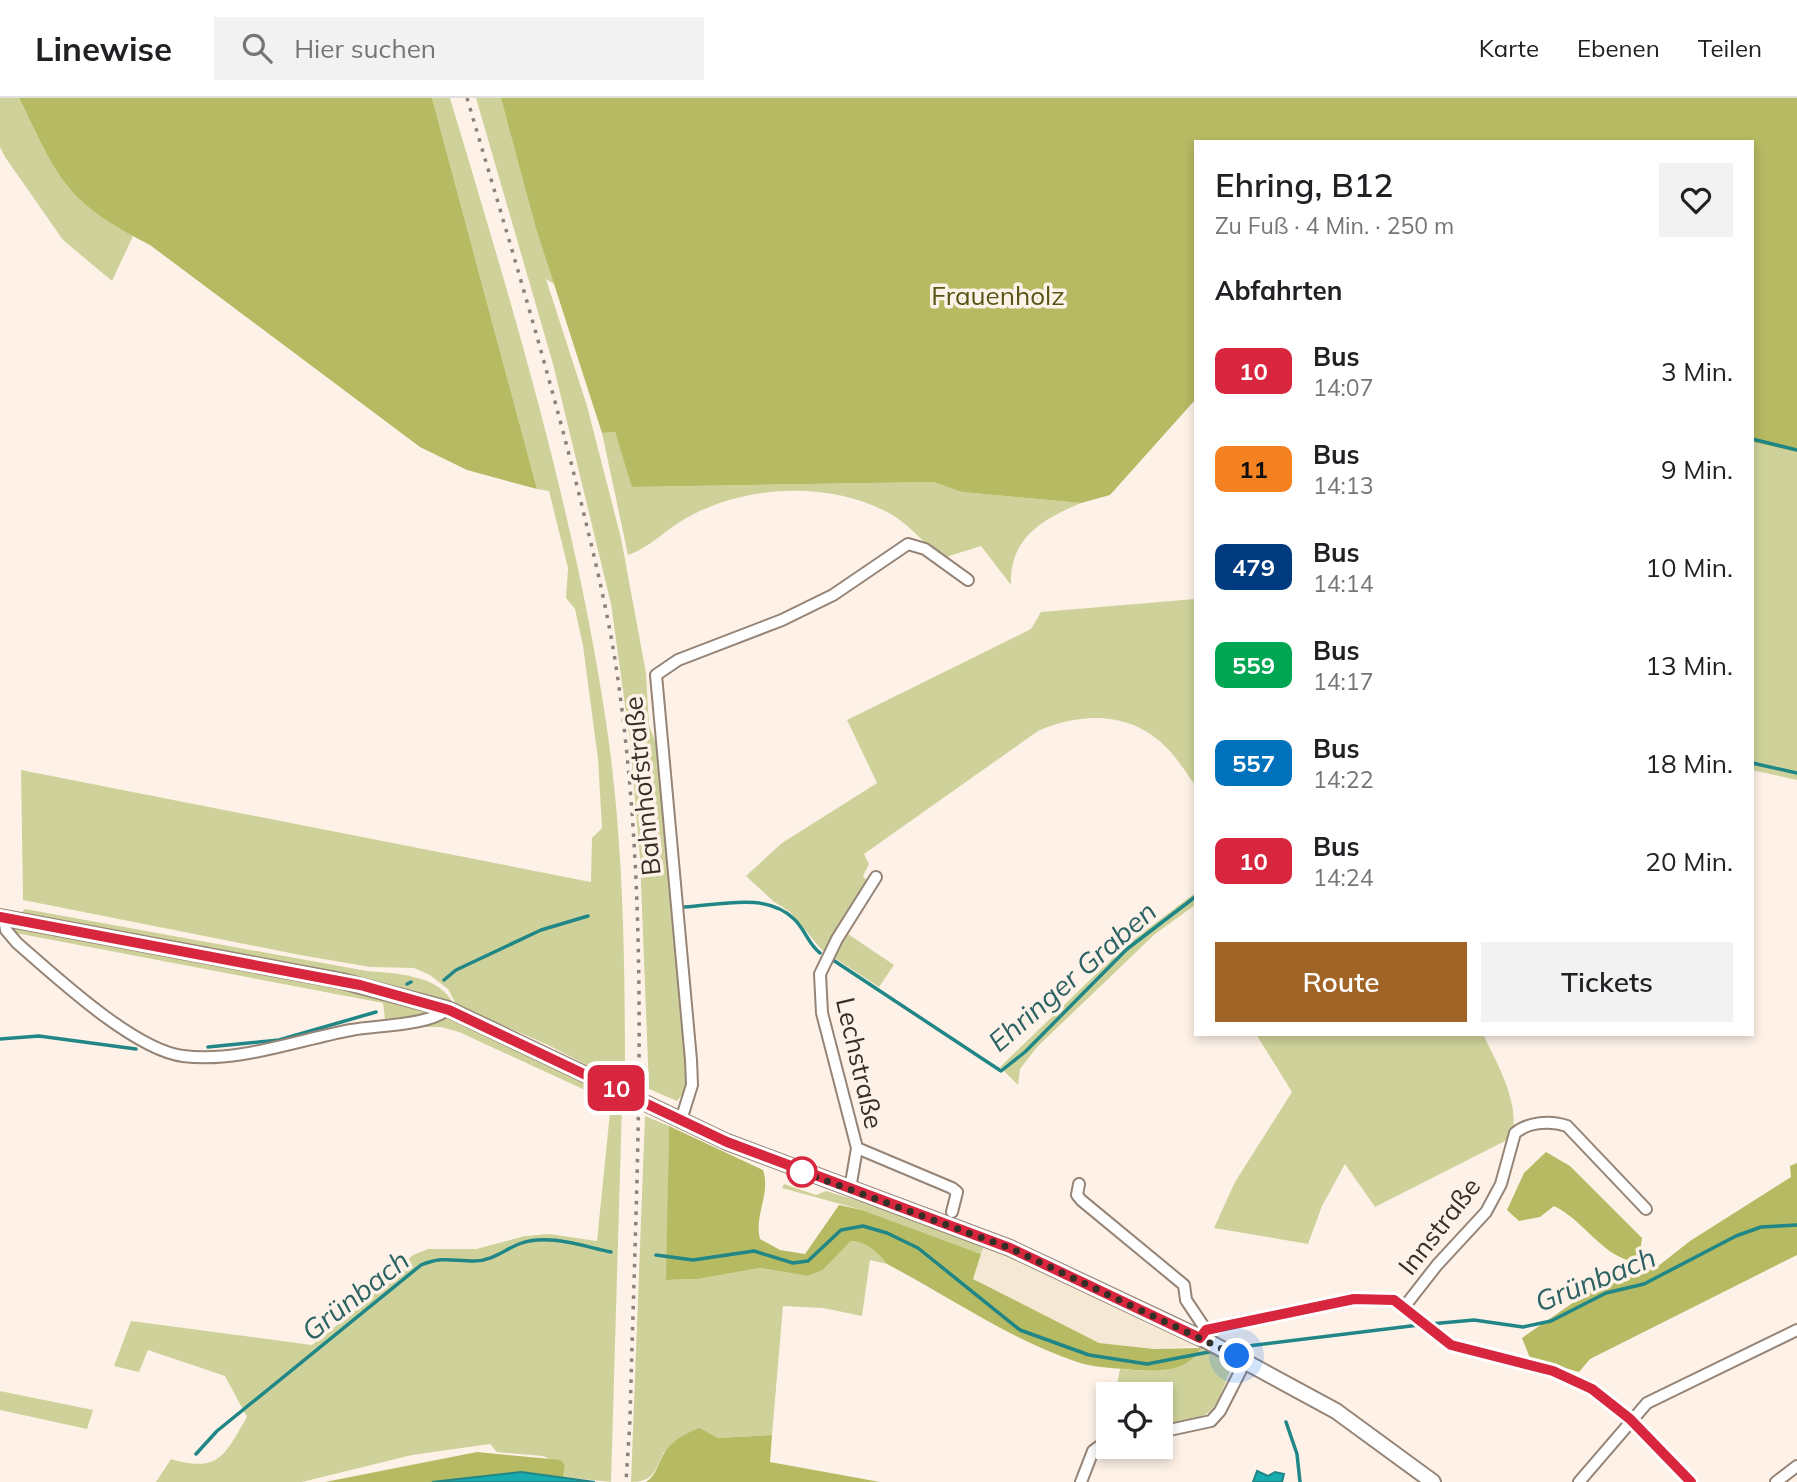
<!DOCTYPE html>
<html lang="de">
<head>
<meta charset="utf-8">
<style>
  body { margin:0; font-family:Mulish,sans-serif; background:#f2f2f2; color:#202124; height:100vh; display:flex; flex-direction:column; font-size:26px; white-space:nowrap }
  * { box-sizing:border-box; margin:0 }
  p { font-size:23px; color:#757577 }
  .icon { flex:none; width:38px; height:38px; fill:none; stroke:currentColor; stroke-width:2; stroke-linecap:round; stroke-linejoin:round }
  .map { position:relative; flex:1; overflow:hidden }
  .panel { position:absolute; left:1194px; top:42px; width:560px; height:896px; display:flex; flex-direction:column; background:#fff; border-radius:0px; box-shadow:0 4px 10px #0003 }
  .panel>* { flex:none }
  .badge { padding:0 14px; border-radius:10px; font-size:24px; line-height:46px }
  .controls { position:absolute; left:1096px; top:1284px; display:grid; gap:14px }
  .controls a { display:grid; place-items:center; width:77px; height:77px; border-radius:0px; background:#fff; box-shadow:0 4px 10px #0003; font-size:35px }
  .you { position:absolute; width:35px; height:35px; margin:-18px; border:5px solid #fff; border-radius:50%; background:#1a73e8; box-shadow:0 0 0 10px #1a73e833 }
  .map>.badge { position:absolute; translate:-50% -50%; box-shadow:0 0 0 4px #fff }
  h2 { padding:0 21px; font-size:26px; line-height:63px }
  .round { display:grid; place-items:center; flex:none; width:74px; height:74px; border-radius:0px; background:#f2f2f2 }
  .summary { display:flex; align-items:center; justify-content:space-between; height:119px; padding:0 21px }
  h1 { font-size:33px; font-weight:600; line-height:52px }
  .primary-button { display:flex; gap:14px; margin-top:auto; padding:14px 21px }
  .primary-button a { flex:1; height:80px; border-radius:0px; background:#a16427; color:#fff; font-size:28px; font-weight:600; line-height:80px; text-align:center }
  .primary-button a+a { background:#f2f2f2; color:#202124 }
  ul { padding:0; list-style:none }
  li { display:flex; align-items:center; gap:21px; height:98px; padding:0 21px }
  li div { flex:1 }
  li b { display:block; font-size:26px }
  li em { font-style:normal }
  li .badge { min-width:77px; font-weight:700; text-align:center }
  header { display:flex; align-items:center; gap:42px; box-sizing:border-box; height:98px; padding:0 35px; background:#fff; border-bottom:2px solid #e0e0e0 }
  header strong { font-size:33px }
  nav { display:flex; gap:38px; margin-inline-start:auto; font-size:24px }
  .search { width:490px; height:63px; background:#f2f2f2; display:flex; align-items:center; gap:18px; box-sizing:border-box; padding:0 24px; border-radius:0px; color:#757577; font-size:26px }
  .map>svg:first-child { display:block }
  .commercial { fill:#f5e9d5 }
  .green { fill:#ced29a }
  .forest { fill:#b6ba62 }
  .water { fill:#17acaf; stroke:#208686; stroke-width:2 }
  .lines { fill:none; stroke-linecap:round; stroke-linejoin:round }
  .stream { stroke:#208686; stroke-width:3.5 }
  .street-casing { stroke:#968476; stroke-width:14 }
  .secondary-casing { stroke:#968476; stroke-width:18 }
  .street { stroke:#fff; stroke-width:10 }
  .secondary { stroke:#fff; stroke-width:14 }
  .rail { stroke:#8c827a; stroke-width:3.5; stroke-dasharray:3.5 7; stroke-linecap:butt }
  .line-casing { stroke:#fff; stroke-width:16 }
  .line { stroke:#d7263d; stroke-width:10 }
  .walk { stroke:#362f28; stroke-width:7; stroke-dasharray:0 12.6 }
  .stop-dot { fill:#fff; stroke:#d7263d; stroke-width:3.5 }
  .labels { text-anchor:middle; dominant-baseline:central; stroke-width:7; stroke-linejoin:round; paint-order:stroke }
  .park-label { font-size:26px; fill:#545615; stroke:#fef2e8 }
  .street-label { font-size:26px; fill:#362f28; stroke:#fef2e8 }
  .water-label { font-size:28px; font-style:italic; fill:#2c6263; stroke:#fef2e8 }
</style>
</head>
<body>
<header>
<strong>Linewise</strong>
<div class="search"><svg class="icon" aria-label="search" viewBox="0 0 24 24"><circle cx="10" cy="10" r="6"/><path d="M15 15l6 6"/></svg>Hier suchen</div>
<nav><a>Karte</a><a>Ebenen</a><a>Teilen</a></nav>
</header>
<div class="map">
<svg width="1797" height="1384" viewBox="0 0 1797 1384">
  <rect width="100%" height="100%" fill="#fef2e8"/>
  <!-- commercial -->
  <path class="commercial" d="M984,1148L1017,1162L1197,1248L1154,1251L1099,1245L972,1181Z"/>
  <!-- green -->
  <path class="green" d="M0,0H19C53,63 67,102 133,138L112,183L63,142L5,59L0,49Z
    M432,0H450C511,203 573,407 605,617C624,739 625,863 625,987L548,947L457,908L448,891L430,877L414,870L370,869L300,857L23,802L21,672L591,784L592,740L602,730L598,661L583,548L575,511L566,500L568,470L549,393L537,391Z
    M476,0H501L554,186L546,181L587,308L621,440L646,575L649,627L658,651L673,836L688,966L686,992L677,1003L649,991L640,760L630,643L611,506L553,266Z
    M615,334L633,389L933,384L962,394L1081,405C1043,421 1009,440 1011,487L981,448L943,460C925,447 913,430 894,418C836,383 751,386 692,417C669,428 653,448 628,457L602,335Z
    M1752,344L1797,354V682L1752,672Z
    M1195,501V687C1184,672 1173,653 1157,641C1122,613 1077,616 1038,633L864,756L869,766L863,778L868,784L845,834L894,867L879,889L822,852L790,814L773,803L746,778L782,745L877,685L847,622L1031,531L1041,514Z
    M1195,795V807L1155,836L1037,949L1020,971L1018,987L1000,969L1125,848Z
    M25,811L367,873C393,875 437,877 451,902L444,904L412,894L304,869L27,818L22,814Z
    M0,827L380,899L433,913L428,917L385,921L383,905L0,832Z
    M452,919L614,999L622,1007L611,1384L563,1379L565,1368L543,1358L497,1354L490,1346L412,1357L302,1384H156L171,1361C219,1375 224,1358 247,1319L225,1278L148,1252L139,1274L114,1268L131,1223L312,1247L356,1212L413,1157L428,1151H476L525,1138L549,1136L597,1143L611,1004L459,934L441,929H383L438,924Z
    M1256,936H1483C1497,966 1522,1007 1511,1040L1375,1109L1345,1066L1322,1108L1308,1146L1214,1130L1235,1084L1292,994Z
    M645,1018L669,1028L667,1182L698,1181L760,1170L808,1178L823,1172L851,1143C867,1144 877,1154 887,1166L870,1162L862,1218L823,1210L783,1208L772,1337L718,1340L664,1354C655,1372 654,1384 631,1384Z
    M784,1086L816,1097L826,1093L896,1114L984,1148L981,1156L862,1112L782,1090Z
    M1201,1250L1233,1266C1211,1319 1218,1318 1160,1328V1297H1115L1120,1271C1150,1273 1184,1279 1201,1250Z
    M0,1293L93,1312L87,1331L0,1312Z"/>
  <!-- forest -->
  <path class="forest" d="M19,0H432L537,391L467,372L420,349L150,147C119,131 88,114 66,86C47,62 34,28 19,0Z
    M501,0H1797V354L1752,344V44H1195V302L1110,397L1081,405L962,394L933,384L632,389L615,334L602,335L536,130Z
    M669,1028L763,1072C771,1096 754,1116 760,1141L780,1152L805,1156L839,1107L862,1112L981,1156L973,1181L1099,1245L1154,1251L1201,1250C1187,1274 1161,1274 1135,1272C1117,1270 1095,1270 1077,1264C1009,1241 950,1199 887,1166C877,1154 867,1144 851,1143L823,1172L808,1178L760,1170L698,1181L666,1182Z
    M1546,1054L1570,1068L1642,1140L1640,1155L1630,1163C1599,1154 1582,1121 1554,1108L1540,1119L1519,1123L1507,1112L1524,1075Z
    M1797,1065V1157L1590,1261L1579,1274L1530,1260L1522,1240L1593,1191L1657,1169L1690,1143L1791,1079L1790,1068Z
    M699,1330L718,1340L772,1337L770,1364L880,1384H646C657,1377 658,1364 665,1354C674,1341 685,1336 699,1330Z
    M477,1354L561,1362L565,1368L563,1379L521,1374L432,1384H325Z"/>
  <!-- water -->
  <path class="water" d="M1257,1373L1268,1378L1275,1374L1284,1376L1282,1384H1253Z
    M521,1374L595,1384H432Z"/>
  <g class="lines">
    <!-- stream -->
    <path class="stream" d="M1752,341L1797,352
      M1752,665L1797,675
      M684,809C721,807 766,794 794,821C805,831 808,846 820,855
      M833,862L1001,973L1025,954L1127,851L1195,799
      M444,882L456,872L541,832L588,818
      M407,886L411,884
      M0,941L39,938L136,951
      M208,949L279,942L376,914
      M656,1157L693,1162L754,1153L793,1165L808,1163L841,1132L863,1128L887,1135L918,1150L1020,1232L1089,1257L1147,1266L1214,1253
      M1430,1226L1474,1222L1523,1229L1551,1223L1606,1195L1644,1186L1736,1138L1761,1129L1797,1127
      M1232,1250L1419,1227
      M1286,1324L1297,1356L1300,1384
      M196,1356L217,1333L421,1167C443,1158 452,1163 474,1163C492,1163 504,1152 519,1146C547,1135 582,1148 611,1154"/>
    <defs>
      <path id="street" d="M4,820L6,832L17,845C55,878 134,952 183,958C238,965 297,942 351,932C377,927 429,928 448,911
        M681,1022L692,987L691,962L656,577L678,562L782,522L833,497L908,446L925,451L968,482
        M857,1050L952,1090L957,1094L952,1114
        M1079,1086L1077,1097L1081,1102L1184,1187L1186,1202L1206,1232
        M850,1091L857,1050L822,915L820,876L837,841L876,779
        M1405,1208L1437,1167L1486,1114L1501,1086L1515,1035C1528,1024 1551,1022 1567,1028L1646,1111
        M1200,1240L1206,1232L1354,1201L1394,1202L1451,1247L1553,1273L1593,1291L1630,1321L1691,1384
        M1160,1334L1211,1323L1220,1313L1246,1262
        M1081,1384L1093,1353L1108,1342
        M1579,1384L1647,1305L1797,1232
        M1776,1384L1797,1368"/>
      <path id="secondary" d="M0,819L342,883L448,911L727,1044L1010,1150L1207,1243L1336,1313L1433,1384"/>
    </defs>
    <!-- street casing -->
    <use href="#street" class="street-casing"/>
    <!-- secondary casing -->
    <use href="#secondary" class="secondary-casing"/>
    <!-- street -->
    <use href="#street" class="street"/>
    <!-- secondary -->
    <use href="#secondary" class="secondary"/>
    <!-- rail -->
    <path class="rail" d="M467,0C506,132 546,263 579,396C593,453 607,510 616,568C653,817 636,1071 630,1322L626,1384"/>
  </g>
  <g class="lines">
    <defs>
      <path id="line" d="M0,819L360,887L449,912L727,1044L1010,1150L1200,1240L1206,1232L1354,1201L1394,1202L1451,1247L1553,1273L1592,1291L1630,1321L1691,1384"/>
    </defs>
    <!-- line casing -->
    <use href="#line" class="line-casing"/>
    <!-- line -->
    <use href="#line" class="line"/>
    <!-- walk -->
    <path class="walk" d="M802,1074L797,1072L1010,1150L1237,1258"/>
  </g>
  <!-- markers -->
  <circle class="stop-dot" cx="802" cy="1074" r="14"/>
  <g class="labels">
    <!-- park labels -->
    <g class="park-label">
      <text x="998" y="197">Frauenholz</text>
    </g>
    <!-- street labels -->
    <g class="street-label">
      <text transform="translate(642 688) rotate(-96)">Bahnhofstraße</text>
      <text transform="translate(860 965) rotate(77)">Lechstraße</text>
      <text transform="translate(1439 1128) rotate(-52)">Innstraße</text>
    </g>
    <!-- water labels -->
    <g class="water-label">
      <text transform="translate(1072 878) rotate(-41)">Ehringer Graben</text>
      <text transform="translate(1595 1181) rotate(-22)">Grünbach</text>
      <text transform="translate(355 1197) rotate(-38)">Grünbach</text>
    </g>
  </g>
</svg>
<div class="controls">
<a><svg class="icon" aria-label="locate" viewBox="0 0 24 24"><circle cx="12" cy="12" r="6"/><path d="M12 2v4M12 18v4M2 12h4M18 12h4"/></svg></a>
</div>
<div class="you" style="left:1237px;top:1258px"></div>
<b class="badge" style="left:616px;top:990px;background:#d7263d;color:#fff">10</b>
<section class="panel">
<div class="summary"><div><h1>Ehring, B12</h1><p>Zu Fuß · 4 Min. · 250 m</p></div><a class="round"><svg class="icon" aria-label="heart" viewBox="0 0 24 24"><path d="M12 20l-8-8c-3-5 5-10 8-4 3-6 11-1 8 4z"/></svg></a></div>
<h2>Abfahrten</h2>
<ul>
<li><span class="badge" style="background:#d7263d;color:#fff">10</span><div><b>Bus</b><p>14:07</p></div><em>3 Min.</em></li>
<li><span class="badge" style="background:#f58220;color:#111">11</span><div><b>Bus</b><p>14:13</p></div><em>9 Min.</em></li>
<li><span class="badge" style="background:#003b80;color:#fff">479</span><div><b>Bus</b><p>14:14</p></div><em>10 Min.</em></li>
<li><span class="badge" style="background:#00a651;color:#fff">559</span><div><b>Bus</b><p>14:17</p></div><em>13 Min.</em></li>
<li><span class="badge" style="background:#0072bc;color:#fff">557</span><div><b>Bus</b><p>14:22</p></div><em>18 Min.</em></li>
<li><span class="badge" style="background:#d7263d;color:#fff">10</span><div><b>Bus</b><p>14:24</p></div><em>20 Min.</em></li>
</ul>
<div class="primary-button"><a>Route</a><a>Tickets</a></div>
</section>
</div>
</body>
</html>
